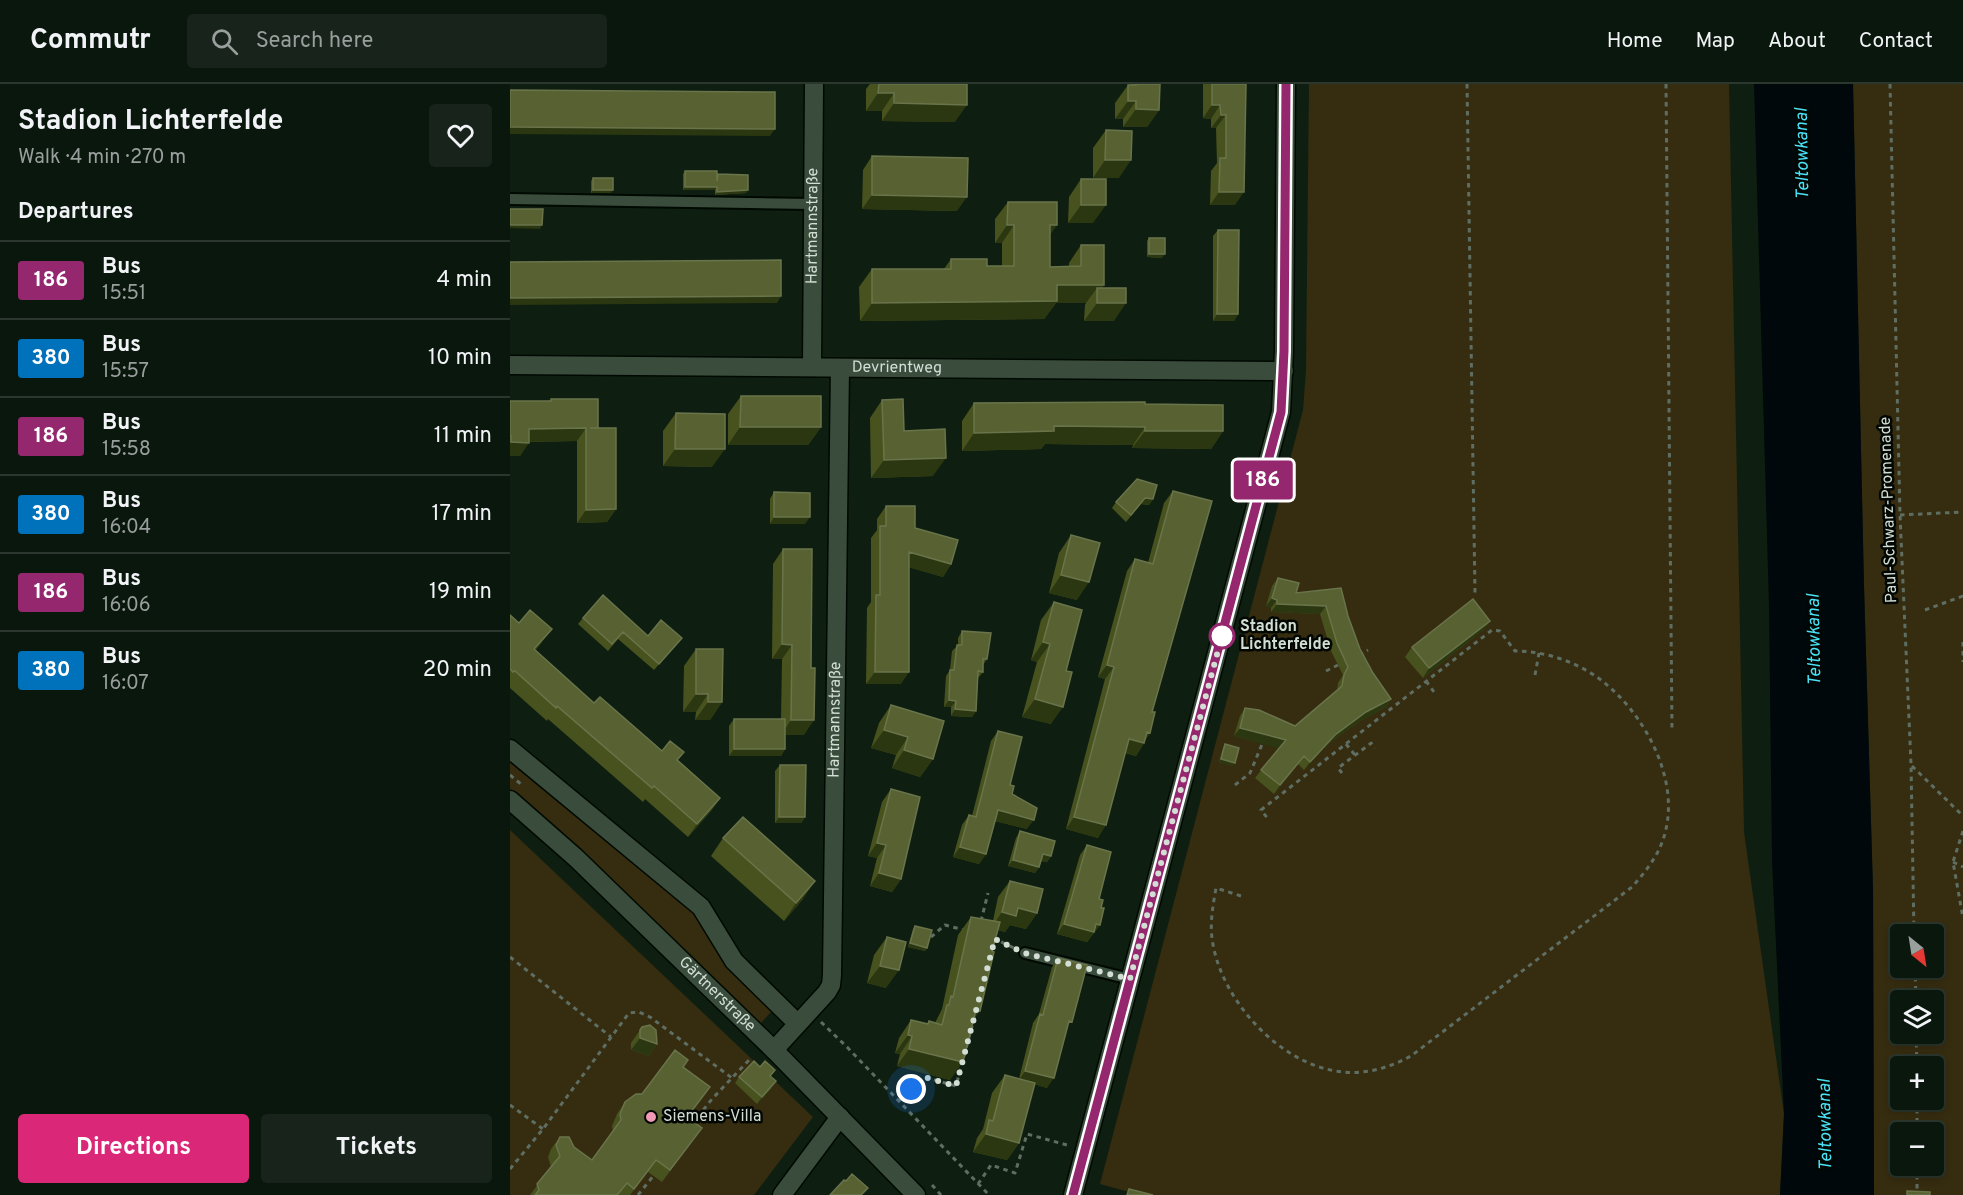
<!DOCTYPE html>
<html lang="en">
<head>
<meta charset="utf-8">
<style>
  body { margin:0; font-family:Overpass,sans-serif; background:#18241b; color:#f1f3f6; height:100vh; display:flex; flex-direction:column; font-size:22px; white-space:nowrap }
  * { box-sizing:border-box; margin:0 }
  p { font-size:20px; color:#999f9d }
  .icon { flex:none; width:33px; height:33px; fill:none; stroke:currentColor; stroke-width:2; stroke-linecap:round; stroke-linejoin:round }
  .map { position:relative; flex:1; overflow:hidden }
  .side { display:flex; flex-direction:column; background:#0a170d; width:510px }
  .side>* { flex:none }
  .badge { padding:0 12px; border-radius:4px; font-size:21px; line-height:39px }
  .needle { width:39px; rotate:150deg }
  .fabs { position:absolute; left:1380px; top:840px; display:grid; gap:12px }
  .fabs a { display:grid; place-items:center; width:54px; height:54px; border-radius:6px; background:#0a170d; box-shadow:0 3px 9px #0003,0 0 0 2px #2a362e; font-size:30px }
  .you { position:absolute; width:30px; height:30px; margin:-15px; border:4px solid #fff; border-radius:50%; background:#1a73e8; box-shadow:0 0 0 9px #1a73e833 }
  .map>.badge { position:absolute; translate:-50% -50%; box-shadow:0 0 0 3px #fff }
  h2 { padding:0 18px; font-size:22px; line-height:54px }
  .round { display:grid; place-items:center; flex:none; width:63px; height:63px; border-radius:6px; background:#18241b }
  .summary { display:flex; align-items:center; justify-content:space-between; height:102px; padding:0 18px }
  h1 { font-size:28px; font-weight:700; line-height:45px }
  .cta { display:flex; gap:12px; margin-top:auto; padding:12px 18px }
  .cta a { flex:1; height:69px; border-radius:6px; background:#db2777; color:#fff; font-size:24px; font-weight:700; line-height:69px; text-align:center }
  .cta a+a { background:#18241b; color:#f1f3f6 }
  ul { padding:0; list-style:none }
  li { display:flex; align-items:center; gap:18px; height:78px; padding:0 18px; border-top:2px solid #2a362e }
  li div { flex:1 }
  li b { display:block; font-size:22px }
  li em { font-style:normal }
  li .badge { min-width:66px; font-weight:700; text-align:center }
  header { display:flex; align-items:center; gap:36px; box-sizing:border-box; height:84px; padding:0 30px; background:#0a170d; border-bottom:2px solid #2a362e }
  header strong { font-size:28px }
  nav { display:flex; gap:33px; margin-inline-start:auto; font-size:21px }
  .search { width:420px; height:54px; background:#18241b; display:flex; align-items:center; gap:15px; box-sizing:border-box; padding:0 21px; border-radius:6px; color:#999f9d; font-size:22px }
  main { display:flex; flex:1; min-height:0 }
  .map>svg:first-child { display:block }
  .green { fill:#362c10; fill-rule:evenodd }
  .water { fill:#00080b }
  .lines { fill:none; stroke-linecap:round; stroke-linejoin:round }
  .lane-casing { stroke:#000901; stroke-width:14 }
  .street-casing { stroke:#000901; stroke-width:21 }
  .secondary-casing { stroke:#000901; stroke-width:21 }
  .path { stroke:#5f6e62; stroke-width:3; stroke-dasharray:4.5 4.5; stroke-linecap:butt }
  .lane { stroke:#3a4d3d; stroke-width:10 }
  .street { stroke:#3a4d3d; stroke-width:18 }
  .secondary { stroke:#3a4d3d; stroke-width:18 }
  .wall { fill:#48521e }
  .shaded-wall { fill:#2b3710 }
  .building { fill:#576131; stroke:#6a744b; stroke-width:1.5 }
  .line-casing { stroke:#fff; stroke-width:14 }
  .line { stroke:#95276e; stroke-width:9 }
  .walk { stroke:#d2ded4; stroke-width:6; stroke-dasharray:0 10.8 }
  .stop-dot { fill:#fff; stroke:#95276e; stroke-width:3 }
  .poi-dot { fill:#f09ab6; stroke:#030703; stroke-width:2 }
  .labels { text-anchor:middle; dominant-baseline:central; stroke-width:5; stroke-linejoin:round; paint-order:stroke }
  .street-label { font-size:16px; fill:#d2ded4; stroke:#030703 }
  .stop-label { font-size:16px; font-weight:bold; fill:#d2ded4; stroke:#030703; text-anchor:start }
  .poi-label { font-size:16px; fill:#d2ded4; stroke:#030703; text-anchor:start }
  .water-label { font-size:18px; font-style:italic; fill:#4ae3f8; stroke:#030703 }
</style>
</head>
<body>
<header>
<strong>Commutr</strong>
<div class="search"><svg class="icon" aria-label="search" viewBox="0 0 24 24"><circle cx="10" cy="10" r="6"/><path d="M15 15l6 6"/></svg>Search here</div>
<nav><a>Home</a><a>Map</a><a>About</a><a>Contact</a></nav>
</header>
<main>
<section class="side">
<div class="summary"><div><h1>Stadion Lichterfelde</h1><p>Walk · 4 min · 270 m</p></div><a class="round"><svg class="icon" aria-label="heart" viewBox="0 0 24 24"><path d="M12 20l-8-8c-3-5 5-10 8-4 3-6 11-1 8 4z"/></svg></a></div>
<h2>Departures</h2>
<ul>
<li><span class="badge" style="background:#95276e;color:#fff">186</span><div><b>Bus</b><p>15:51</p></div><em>4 min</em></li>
<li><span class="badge" style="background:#0072bc;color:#fff">380</span><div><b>Bus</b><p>15:57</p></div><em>10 min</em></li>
<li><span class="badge" style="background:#95276e;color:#fff">186</span><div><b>Bus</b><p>15:58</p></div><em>11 min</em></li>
<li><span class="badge" style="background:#0072bc;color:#fff">380</span><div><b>Bus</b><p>16:04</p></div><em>17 min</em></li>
<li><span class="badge" style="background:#95276e;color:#fff">186</span><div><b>Bus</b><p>16:06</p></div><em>19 min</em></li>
<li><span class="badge" style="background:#0072bc;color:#fff">380</span><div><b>Bus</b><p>16:07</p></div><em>20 min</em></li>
</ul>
<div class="cta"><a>Directions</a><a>Tickets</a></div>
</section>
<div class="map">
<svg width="1453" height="1111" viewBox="0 0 1453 1111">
  <rect width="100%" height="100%" fill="#0e1f11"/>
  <!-- green -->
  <path class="green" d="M799,0H1219L1234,748L1274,1030L1270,1111H630L590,1100L793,326L796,286Z
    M1343,0H1453V1111H1364L1363,806L1354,503ZM1390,850H1424V884H1390ZM1390,916H1424V950H1390ZM1390,982H1424V1016H1390ZM1390,1048H1424V1082H1390Z
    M0,675L190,835L262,927L250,940L76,773L0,705Z
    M0,746L303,1033L244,1111H0Z"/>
  <!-- water -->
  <path class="water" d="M1244,0H1343L1354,503L1363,806L1364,1111H1270L1274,1030L1262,777L1259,521Z"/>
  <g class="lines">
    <defs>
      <path id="lane" d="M0,115L303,120
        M515,869L620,895"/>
      <g id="street">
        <path id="s1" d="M0,281L774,287"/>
        <path id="s2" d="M302,283L304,0"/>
        <path d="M0,665L191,823L224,877L287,939"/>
        <path id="s3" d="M0,716L66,774L264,966L406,1111"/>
        <path id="s4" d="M264,966L317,908L321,901L322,891L330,284"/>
        <path d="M272,1111L330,1033"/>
      </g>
      <path id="secondary" d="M563,1111L771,328L774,267L776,0"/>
    </defs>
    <!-- lane casing -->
    <use href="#lane" class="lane-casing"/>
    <!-- street casing -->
    <use href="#street" class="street-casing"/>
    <!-- secondary casing -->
    <use href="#secondary" class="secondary-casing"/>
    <!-- path -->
    <path class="path" d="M957,0L965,509
      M1156,0L1162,646
      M1380,0L1390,431L1401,680L1404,850
      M1390,431L1453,428
      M1415,526L1453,512
      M1453,558V578
      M849,571L858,566
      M816,587L828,581
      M1025,591L1029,569
      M916,597L924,608
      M836,660L845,671
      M1402,682L1453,732
      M832,689L828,684L860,660L861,659L865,664
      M0,691L12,701
      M725,701L740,689L753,658
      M1453,747L1443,778L1453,834
      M1443,778L1453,783
      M731,812L706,804C703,821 700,837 702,854C709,913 767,978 826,987C852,992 879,984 901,972L1122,803C1136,787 1150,770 1155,749C1170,694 1134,629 1091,596C1067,578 1035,567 1005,567L990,547L982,546L751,726L759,736
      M471,837L478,809
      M421,853L435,841L454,846
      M483,854L504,864
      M0,873L101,953
      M1405,884L1406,916
      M311,938L337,963L479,1111
      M1406,950L1407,982
      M1407,1016V1048
      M389,1017L414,993L446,1002L465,931
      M0,1021L33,1045
      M182,1040L202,1015L241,974
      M1407,1082V1109
      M0,1085L33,1045L119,929L129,928L140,933L222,994
      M468,1100L481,1081L505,1089L517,1050L557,1061
      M422,1101L431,1111
      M128,1111L144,1091"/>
    <!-- lane -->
    <use href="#lane" class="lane"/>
    <!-- street -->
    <use href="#street" class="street"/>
    <!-- secondary -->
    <use href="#secondary" class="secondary"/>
  </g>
  <!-- wall -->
  <path class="wall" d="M360,0H436L445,38L372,37V27H356V5Z
    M621,0H650L649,26L637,43H613V35H605V19L618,1H620Z
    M693,0H736L725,121H700L701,87L707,79L706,44H701V35L693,34Z
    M596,46L609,94H583V64Z
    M362,72L447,127L352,125L353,86Z
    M175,87L207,90L236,109L205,111V106H173V90Z
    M83,94L101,109H81V97Z
    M571,95L583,139H558L559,113Z
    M498,118L540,151V183L559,182V179L571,161L594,201L592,204L604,237H574L575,221L576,219H546L534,235L350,237L349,203L362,185H434L441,175L477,182H492V159H485V135Z
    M708,146L728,230L724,237H703V152Z
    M639,154L652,174L637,173V157Z
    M231,312L311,343L298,361H218V330Z
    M41,315L88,344L106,425L97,438L67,439V357L19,358L10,372H0V317H40Z
    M372,316L394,347L423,392L361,394L360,334Z
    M464,319L635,320L713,347L701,365L622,364L623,361L535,360L531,365L452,367V337Z
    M166,329L202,383L153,382V347Z
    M663,407L640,649L636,655L634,659L626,672L615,669L588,754L556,745L595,595L588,593L617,487L625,475L638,479L654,419Z
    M264,408L295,440H260V415Z
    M643,415L639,421L631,420L616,438L602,424L606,418Z
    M376,422L405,444L441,480L433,493L399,483L391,600H356L357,524L361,518V454L367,446V435Z
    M561,451L567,516L539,509L549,469Z
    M273,465L294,651H275V665L271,672H219V642L224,635H271L272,575H262L263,480Z
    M768,494L786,509L838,532L850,565L863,589L881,615L876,623L850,637L819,659L794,686L788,680L764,710L745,694L769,664L724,652L730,632L735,624L785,642L827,607L828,599L833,591L821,567L810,530L761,528V524L756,522L762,502Z
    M544,518L541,640L512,633L527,578L521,576L531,536Z
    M0,531L32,558L25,567L84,619L152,667L168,676L210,714L201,727L178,753L135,715L133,718L38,635L37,637L0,604Z
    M73,534L138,552L167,560L144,586L108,555L98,567L68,540Z
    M980,537L973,546L913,594L895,573L902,563Z
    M452,547L477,575L473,581V588L468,594L466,627L462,633L441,632V623H434L436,592L440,586L442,567L448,561V554Z
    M186,565L212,618L200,636H185L186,628H173L174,582Z
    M381,621L423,675L410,693L382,684L386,671L361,664L369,639Z
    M488,647L502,710L517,745L485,737L476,770L469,780L443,773L452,741L459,731L462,732L481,657Z
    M715,660L723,682L709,678L713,664Z
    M270,681L295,733L291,739H265V687Z
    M381,705L391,795L382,808L360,802L367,774L358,772L372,718Z
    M510,747L541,772L537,778L531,777L529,783L525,789L498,782L506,754Z
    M213,754L293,815L274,837L201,772Z
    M577,761L591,824L590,841L577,858L547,850L570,771Z
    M500,797L527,829L516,845L500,841L495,848L488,846L464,935L440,996L387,982L390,970L385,969L389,954L401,936L417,940L419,937L425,939L432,925L448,851L461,833L483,837L488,813Z
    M405,842L417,864L415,867L398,863L403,845Z
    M377,853L376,904L357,899L364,871Z
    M548,874L556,946L537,1004L524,1000L509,1059L497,1076L463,1068L467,1054L473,1045L482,1009L495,991L509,995L523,939L529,930L542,883Z
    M132,943L147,960L139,972L121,966V959Z
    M173,983L191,1015L177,1033L192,1044L152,1098L138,1088L120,1111H20L41,1083L38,1073L41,1065L50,1053L82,1076L103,1048L102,1042L107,1030L115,1018L132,1010Z
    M229,993L262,1004L247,1020L225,999Z"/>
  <!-- shaded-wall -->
  <path class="shaded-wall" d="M368,9H384L372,27H356Z
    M618,17H626L613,35H605Z
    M384,19L457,21L445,38L372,37Z
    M702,21H710L701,35L693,34Z
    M626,25L649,26L637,43H613Z
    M711,31H716L706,44H701Z
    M0,43L265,45L260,52L0,50Z
    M595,76H621L609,94H583Z
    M175,103H207L205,106H173Z
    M83,106H103L101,109H81Z
    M238,106L236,109L205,111L207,108Z
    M709,108H734L725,121H700Z
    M362,111L457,113L447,127L352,125Z
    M571,121H596L583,139H558Z
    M0,141H32L30,145L0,144Z
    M497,141H504L492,159H485Z
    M540,141H547L535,158Z
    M639,170H655L652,174L637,173Z
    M547,201H594L587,211V204L576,219H546L534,235L350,237L362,219Z
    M271,212L267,219L0,221V214Z
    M587,219H616L604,237H574Z
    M707,230H728L724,237H703Z
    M544,342L635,343L623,361L535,360L531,365L452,367L464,349Z
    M230,343H311L298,361H218Z
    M76,344L67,357L10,358L19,345Z
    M635,347H713L701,365L622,364Z
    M1,358L19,359L10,372H0V360Z
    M165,365H215L202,383L153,382Z
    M436,374L423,392L361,394L374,376Z
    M635,414L643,415L639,421L631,420L616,438Z
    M106,425L97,438L67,439L76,426Z
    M264,433H300L295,440H260Z
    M399,468L441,480L433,493L390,481Z
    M551,491L579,498L567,516L539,509Z
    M762,514L767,516L761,524L756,522Z
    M767,520L816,522L810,530L761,528Z
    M980,537L973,546L913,594L919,584Z
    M42,545L32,558L14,579L24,565Z
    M533,558L540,560L527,578L521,576Z
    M272,560L282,561L272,575H262Z
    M597,581L604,583L595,595L588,593Z
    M365,588H399L391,600H356Z
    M186,610H198L186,628H173Z
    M525,615L553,623L541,640L512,633Z
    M881,615L876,623L850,637L819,659L794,686L800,678L825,651L856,628Z
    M439,616L446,617L441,623H434Z
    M198,618H212L200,636H185Z
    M445,625L466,627L462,633L441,632Z
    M281,636H304L294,651H271Z
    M730,644L776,656L770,665L724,652Z
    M374,646L398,653L386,671L361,664Z
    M637,648L640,649L633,659H634L626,672L610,667L619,655Z
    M224,665H275L271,672H219Z
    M394,666L423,675L410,693L382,684Z
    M794,672L788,680L764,710L770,701Z
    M711,675L725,679L723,682L709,678Z
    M210,714L201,727L178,753L187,740Z
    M488,726L524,736L517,745L481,736Z
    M269,733H295L291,739H265Z
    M564,733L596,741L588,754L556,745Z
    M367,759L376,761L367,774L358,772Z
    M450,763L476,770L469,780L443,773Z
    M533,770L541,772L537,778L529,776Z
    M503,776L529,783L525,789L498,782Z
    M369,789L391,795L382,808L360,802Z
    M305,797L293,815L274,837L286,819Z
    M508,824L527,829L516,845L500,841L495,848L481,844L492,828Z
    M554,840H586L590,841L577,858L547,850Z
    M400,859L417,864L415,867L398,863Z
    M370,882L389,886L376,904L357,899Z
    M466,926L470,927L457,944Z
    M398,951L402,952L390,970L385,969Z
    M130,954L147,960L139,972L121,966Z
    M399,965L453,978L440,996L387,982Z
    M515,987L544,994L537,1004L509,996Z
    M266,997L262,1004L247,1020L252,1013Z
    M476,1050L509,1059L497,1076L463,1068Z"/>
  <!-- building -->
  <path class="building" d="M369,0H457V21L384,19V9H368Z
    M626,0H650L649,26L626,25V17H618V1H626Z
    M702,0H736L734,108H709L710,74H716V31H711L710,21H702Z
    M0,6L265,8V45L0,43Z
    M596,46L622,47L621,76H595Z
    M362,72L458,74L457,113L362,111Z
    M175,87H207V97L208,90L238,91V106L207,108V103H175Z
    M83,94H103V106H83Z
    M571,95H596V121H571Z
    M498,118H547V141H540V183L571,182V161H594V201H547V217L362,219V185H441V175H477V182H504V141H497Z
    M0,125H33L32,141H0Z
    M708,146H729L728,230H707Z
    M639,154H655V170H639Z
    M271,176V212L0,214V178Z
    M587,204H616V219H587Z
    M231,312H311V343H230Z
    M41,315H88V344H80H106V425L76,426V344L19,345V359L1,358V352H0V317H41Z
    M393,315L394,347L435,345L436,374L374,376L372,316Z
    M635,318V320L713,321V347H635V343L544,342V347L464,349V319Z
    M166,329L215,330V365H165Z
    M627,395L647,401L643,415L635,414L621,431L606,418Z
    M663,407L702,417L642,628H645L640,649L637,648L634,659L619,655L596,741L564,733L604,583L597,581L625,475L643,480Z
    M264,408L300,409V433H264Z
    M376,422H405V444L448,456L441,480L399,468V588H365L366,511H370V442H376Z
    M561,451L590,459L579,498L551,491Z
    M273,465H302L301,584H305L304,636H281L282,561L272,560Z
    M768,494L789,499L786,509L831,504L838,532L850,565L863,589L881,615L856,628L825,651L800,678L794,672L770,701L751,686L776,656L730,644L735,624L749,626L785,642L832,602L834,591L838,583L827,559L816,522L767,520V516L762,514Z
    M93,511L138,552L151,536L172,554L149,580L113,548L102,560L73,534Z
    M963,515L980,537L919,584L902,563Z
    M544,518L572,526L556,587L562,588L553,623L525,615L540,560L533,558Z
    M20,526L42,545L24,565L84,619L90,613L152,667L160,657L174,668L167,676L210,714L187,740L144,702L142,704L47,622L46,624L5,587L3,588L0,585V531L9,539Z
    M452,547L481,549L477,575H473V588L468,587L466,627L445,625L446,617L439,616L440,586H444L447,561H452Z
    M186,565H213L212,618H198V610H186Z
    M381,621L434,637L423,675L394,666L398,653L374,646Z
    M224,635H275V665H224Z
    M488,647L512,653L500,701L504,702L502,710L527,724L524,736L488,726L476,770L450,763L459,731L466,733Z
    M715,660L729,664L725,679L711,675Z
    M270,681H296L295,733H269Z
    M381,705L410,713L391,795L369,789L376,761L367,759Z
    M233,733L305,797L286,819L213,754Z
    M510,747L545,757L541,772L533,770L529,783L503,776Z
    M577,761L601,768L589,815L593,816L591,824H594L590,841L586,840L584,848L554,840Z
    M500,797L533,805L527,829L508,824L506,832L492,828Z
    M461,833L490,838L482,867L484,868L470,927L466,926L453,978L399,965L402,952L398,951L401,936L418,940L419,937L432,941L437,921H439L441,912L443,913Z
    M405,842L422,846L417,864L400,859Z
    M377,853L396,858L389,886L370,882Z
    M548,874L577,881L562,938L559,937L544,994L515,987L530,930L533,931Z
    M140,941L146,946L147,960L130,954V946L132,943Z
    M165,966L178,976L173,983L200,1003L177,1033L192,1044L160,1086L146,1076L124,1105L117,1099L107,1111H25L29,1106L27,1100L50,1072L46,1061L50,1053H59L64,1063L82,1076L111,1036L110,1030L115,1018L126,1010H132Z
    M244,977L250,983L255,977L265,986L260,992L266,997L252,1013L229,993Z
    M495,991L525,999L509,1059L476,1050L479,1036L483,1037Z
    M342,1090L358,1104L351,1111H320L334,1096L336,1097Z
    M619,1105L643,1111H617Z
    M1397,1107L1420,1108V1111H1397Z"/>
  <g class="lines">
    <defs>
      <path id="line" d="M563,1111L771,328L774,267L776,0"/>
    </defs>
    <!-- line casing -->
    <use href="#line" class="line-casing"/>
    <!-- line -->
    <use href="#line" class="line"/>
    <!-- walk -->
    <path class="walk" d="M401,1005L414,993L446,1002L485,855L514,869L620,895L713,548L712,552"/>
  </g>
  <!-- markers -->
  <circle class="stop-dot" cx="712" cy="552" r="12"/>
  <circle class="poi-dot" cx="141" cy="1033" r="6"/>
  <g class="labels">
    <!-- street labels -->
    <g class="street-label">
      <text stroke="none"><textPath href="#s2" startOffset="141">Hartmannstraße</textPath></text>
      <text stroke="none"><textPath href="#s1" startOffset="387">Devrientweg</textPath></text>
      <text transform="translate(1379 426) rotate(-92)">Paul-Schwarz-Promenade</text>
      <text stroke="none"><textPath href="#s4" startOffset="352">Hartmannstraße</textPath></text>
      <text stroke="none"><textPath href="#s3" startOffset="284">Gärtnerstraße</textPath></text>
    </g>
    <!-- stop labels -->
    <g class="stop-label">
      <text x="730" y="543">Stadion<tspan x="730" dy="18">Lichterfelde</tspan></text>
    </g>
    <!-- poi labels -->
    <g class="poi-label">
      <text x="153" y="1033">Siemens-Villa</text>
    </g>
    <!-- water labels -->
    <g class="water-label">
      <text transform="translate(1293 70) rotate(-91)">Teltowkanal</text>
      <text transform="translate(1305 556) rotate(-91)">Teltowkanal</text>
      <text transform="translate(1316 1041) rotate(-91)">Teltowkanal</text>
    </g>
  </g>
</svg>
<div class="fabs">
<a><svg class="needle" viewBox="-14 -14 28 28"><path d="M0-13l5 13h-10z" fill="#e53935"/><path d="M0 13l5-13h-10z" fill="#999f9d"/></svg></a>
<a><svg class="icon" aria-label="layers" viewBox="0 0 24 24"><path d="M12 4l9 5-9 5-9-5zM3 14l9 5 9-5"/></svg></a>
<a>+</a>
<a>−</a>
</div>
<div class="you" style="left:401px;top:1005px"></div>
<b class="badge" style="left:753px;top:396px;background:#95276e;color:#fff">186</b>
</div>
</main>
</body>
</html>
